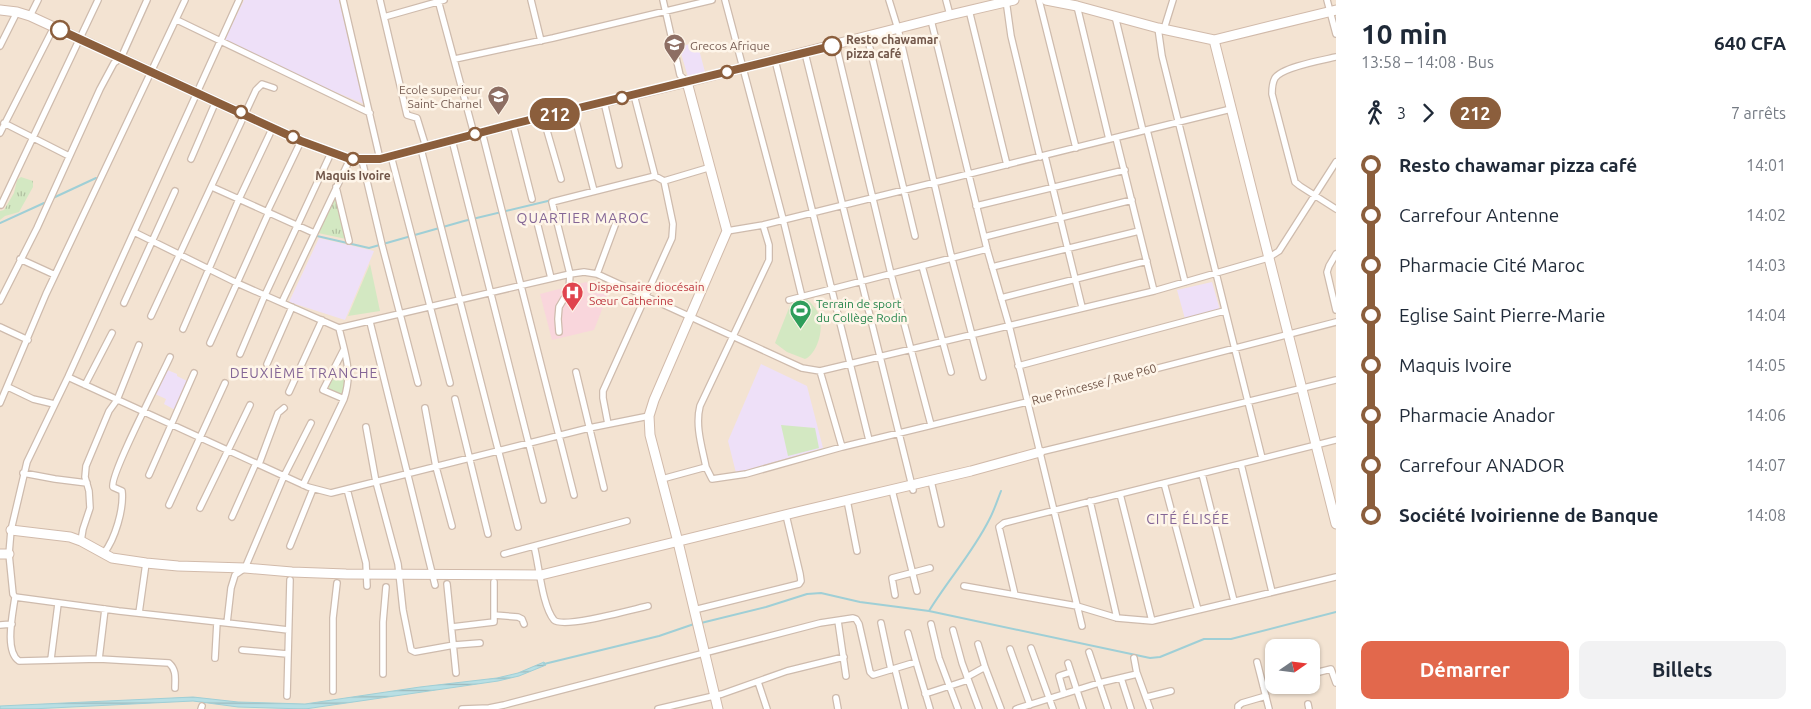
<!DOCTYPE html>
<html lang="fr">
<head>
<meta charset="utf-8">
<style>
  body { margin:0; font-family:Ubuntu,sans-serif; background:#f2f2f3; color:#1f2937; height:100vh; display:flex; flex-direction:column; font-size:19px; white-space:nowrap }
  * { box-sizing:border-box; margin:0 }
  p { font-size:16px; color:#747a83 }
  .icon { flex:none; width:28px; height:28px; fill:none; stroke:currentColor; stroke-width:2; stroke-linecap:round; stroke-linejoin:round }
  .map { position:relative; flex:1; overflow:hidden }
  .details { display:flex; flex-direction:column; background:#fff; width:475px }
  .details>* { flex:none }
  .badge { padding:0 10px; border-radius:16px; font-size:18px; line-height:32px }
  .needle { width:32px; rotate:76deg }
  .fabs { position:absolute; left:1265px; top:639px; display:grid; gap:10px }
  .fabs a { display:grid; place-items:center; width:55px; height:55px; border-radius:10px; background:#fff; box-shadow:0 1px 4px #0004; font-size:25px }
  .map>.badge { position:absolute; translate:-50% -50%; box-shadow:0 0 0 2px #fff }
  .legs { display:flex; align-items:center; gap:8px; height:55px; padding:0 25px; font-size:16px }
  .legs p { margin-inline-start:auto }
  .summary { display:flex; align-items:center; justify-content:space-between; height:85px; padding:0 25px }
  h1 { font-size:28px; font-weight:700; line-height:38px }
  .cta { display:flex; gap:10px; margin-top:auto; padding:10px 25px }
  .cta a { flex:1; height:58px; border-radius:10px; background:#e2684c; color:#fff; font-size:20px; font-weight:700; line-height:58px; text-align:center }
  .cta a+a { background:#f2f2f3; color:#1f2937 }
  ul { padding:0 25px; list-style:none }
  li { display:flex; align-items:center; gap:18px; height:50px; font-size:19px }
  li i { display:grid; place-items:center; width:8px; height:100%; margin:0 6px; background:currentColor }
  li i::after { content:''; width:12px; height:12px; margin:-6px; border:4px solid; border-radius:50%; background:#fff }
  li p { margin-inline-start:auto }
  li:first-child i { background:linear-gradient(#0000 50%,currentColor 0) }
  li:last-child i { background:linear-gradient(currentColor 50%,#0000 0) }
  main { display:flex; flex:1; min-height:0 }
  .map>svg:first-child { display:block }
  .residential { fill:#f3e3d2; fill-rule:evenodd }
  .education { fill:#eee0f8 }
  .medical { fill:#f9d6dc }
  .grass { fill:url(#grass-tufts) }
  .garden { fill:#d3e8c2 }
  .water { fill:url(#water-rules); stroke:#9fcfd6 }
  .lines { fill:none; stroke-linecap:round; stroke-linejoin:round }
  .stream { stroke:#9fcfd6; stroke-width:2 }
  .street-casing { stroke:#cebbad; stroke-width:8 }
  .secondary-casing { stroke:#d1baaa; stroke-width:11 }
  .street { stroke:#fff; stroke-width:5.5 }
  .secondary { stroke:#fff; stroke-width:9 }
  .line-1-casing { stroke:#fff; stroke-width:11 }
  .line-1 { stroke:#8b5e3c; stroke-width:8 }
  .stop-1-dot { fill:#fff; stroke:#8b5e3c; stroke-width:2.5 }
  .labels { text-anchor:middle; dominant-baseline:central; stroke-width:5; stroke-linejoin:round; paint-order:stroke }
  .stop-label { font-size:12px; font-weight:bold; fill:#72574a; stroke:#fef5e9; text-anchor:start }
  .education-label { font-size:12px; fill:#785e54; stroke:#fef5e9; text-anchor:start }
  .health-label { font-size:12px; fill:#be3a42; stroke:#fef5e9; text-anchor:start }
  .leisure-label { font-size:12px; fill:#27864d; stroke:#fef5e9; text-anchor:start }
  .street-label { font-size:12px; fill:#72574a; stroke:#fef5e9 }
  .neighbourhood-label { font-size:14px; letter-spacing:1px; fill:#846696; stroke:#fef5e9 }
</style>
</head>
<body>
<main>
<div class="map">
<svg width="1336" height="709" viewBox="0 0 1336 709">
  <defs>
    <pattern id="grass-tufts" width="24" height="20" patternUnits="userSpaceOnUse" patternTransform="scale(1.25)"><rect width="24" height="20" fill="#d3e8c2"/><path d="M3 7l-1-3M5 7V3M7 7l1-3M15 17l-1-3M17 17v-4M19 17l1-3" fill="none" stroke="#b0bfa0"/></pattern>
    <pattern id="water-rules" width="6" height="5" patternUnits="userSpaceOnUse" patternTransform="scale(1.25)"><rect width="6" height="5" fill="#b8dfe4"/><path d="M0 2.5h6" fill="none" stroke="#9ab8bb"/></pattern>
  </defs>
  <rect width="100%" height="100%" fill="#fbf1e3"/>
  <!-- residential -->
  <path class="residential" d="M0,0H1336V709H0ZM1274,648H1311V685H1274Z"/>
  <!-- education -->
  <path class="education" d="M244,0H339L364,104L309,81L224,41Z
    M697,42L705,72L688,77L679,47Z
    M319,238L374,251L345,320L289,302Z
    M1212,282L1220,310L1185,319L1177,290Z
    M761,364L807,386L823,448L736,473L728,441Z
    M165,369L177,374V376L189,382L177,411L164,404L166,399L155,394Z"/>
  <!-- medical -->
  <path class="medical" d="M586,282L608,294L594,330L552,340L540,294Z"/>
  <!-- grass -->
  <path class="grass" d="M21,177L33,181V187L19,212L5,216L0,220V211L4,210L14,193L17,180Z
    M336,194L346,239L318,233Z"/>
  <!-- garden -->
  <path class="garden" d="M370,264L380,311L348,316Z
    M807,299C811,303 817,309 819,315C824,328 818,353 805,359L787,352L775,343L791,303Z
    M336,367L342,368L348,379L346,393L339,394L329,392V378Z
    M781,425L815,428L819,448L788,456Z"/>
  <!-- water -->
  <path class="water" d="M544,662L546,665L519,676L498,681L305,709L238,707L193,701L31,709H0V706L193,697L238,702L305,704L420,687L497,678L518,673Z"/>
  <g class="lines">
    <!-- stream -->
    <path class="stream" d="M53,198L96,178
      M0,223L44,203
      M317,236L369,248L464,221L552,200
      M929,611C948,580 973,552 989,520C994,511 997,501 1001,491
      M701,623L766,607L807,594L821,593L860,602L929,611L1150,658L1160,657L1204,639H1231L1336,612
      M544,664L659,636L694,624"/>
    <defs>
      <path id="street" d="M239,0L68,377L27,462L11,530L9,554L13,594L15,597L119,611L227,623L231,588L235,575L245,568L284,476L311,423
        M343,0L380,159
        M380,0L407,115L417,118L426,147
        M438,0L474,134
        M531,0L541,41
        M663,0L680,75L687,82
        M725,0L783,219L802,297
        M889,0L898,29L952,259L983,377
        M946,0L950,15
        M1006,0L1011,36L1040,157
        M1039,0L1076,148
        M1327,0L1336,34
        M1077,6L1109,139
        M969,10L1007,165
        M30,16L38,0
        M1115,16L1143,131
        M384,17L444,0
        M177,20L370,113
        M931,20L987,249L1009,325L1082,626
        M1158,28L1162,56L1262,458
        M1164,29L1173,0
        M867,36L915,236
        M836,45L891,274L931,425
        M0,46L17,12
        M805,53L913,490
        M1336,57C1323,60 1282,67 1275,78C1272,83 1272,88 1272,94L1295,182L1300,186L1336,209
        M455,59L553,38L712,0
        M775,60L869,440
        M634,95L655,176
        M604,102L619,165
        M573,110L594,191
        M543,117L561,179
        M4,123L69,156
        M513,124L532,199
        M1147,130L1185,282
        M482,132L574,495
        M0,133L54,27
        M1116,138L1154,291
        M452,140L543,500
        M421,149L518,527
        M391,156L450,383
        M1045,156L1082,307
        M191,159L216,101
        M362,160L382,245L418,383
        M664,181L711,167
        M212,187L314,233
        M336,187L349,241
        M1,205L98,0
        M976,206L1125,170
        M267,212L301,141
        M537,222L551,278
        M727,231L763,225L1231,109
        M134,232L237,283L339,328L570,274L584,272L597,274L802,368L820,371L1154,291L1268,258L1279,251L1336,162
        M984,237L1132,200
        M1336,254L1329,266L1327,272L1336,310
        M20,259L55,275
        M922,266L951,372
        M992,267L1139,231
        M597,274L617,220
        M1001,298L1147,261
        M789,300L987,249
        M0,301L37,228L100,89L114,63L121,58L147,0
        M282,302L350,159
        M124,303L175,191
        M151,316L256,90L262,84L274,88
        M370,322L435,585
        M0,327L28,340
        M339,328C345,354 353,372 344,399L323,390L344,349
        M183,329L239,199L273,127
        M559,332L558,319L559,307L569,290L570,274L552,202L655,176L664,181L673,224L672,238L603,391V398L608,424
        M210,343L269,212
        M240,354L265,295L331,153
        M267,364L292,307
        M1018,366L1224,311
        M820,371L842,447
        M576,372L604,488
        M68,377L308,487L331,493L589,428L649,416
        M85,385L112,333
        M8,387L33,399L54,404
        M289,392L322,320
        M455,399L488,534
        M0,403L46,294L185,0
        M425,408L436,467L452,526
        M366,427L376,482L398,564L403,610L411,650L415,652L454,645L480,643
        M1040,452L1336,380
        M259,464L278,413L284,408
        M1241,464L1272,592
        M706,467L712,479L746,474L842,447L1027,402L1336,322
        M23,473L55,479L87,483
        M1202,474L1234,601
        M149,475L194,373
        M662,479L706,467C702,447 695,426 700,406L769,260V245L763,225
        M931,481L941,524
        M1164,483L1198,610
        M303,485L344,399
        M347,489L366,563L367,586
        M892,490L917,591
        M1120,494L1152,621
        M847,500L857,551
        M1090,501L1117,618
        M169,505L225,383
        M200,508L250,405
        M232,517L256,463
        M81,541L83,529L90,508L89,491L85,477L86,466L109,411L117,400L139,345
        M290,546L313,489
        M534,546C539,564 542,606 554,620C563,629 634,609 648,606
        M104,553C115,539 124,509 122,491L113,487C109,476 162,375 170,357
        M504,554L627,521
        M447,584L456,673
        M964,586L1077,606L1117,618L1152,621L1336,577
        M895,595L892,578L930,568
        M1015,595L999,527L1004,523L1336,440
        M15,597C13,613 4,651 19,661L99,659L105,609
        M694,610L799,584L801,581L800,574L786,515
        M139,613L146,563
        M494,615L518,617L522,619L524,624
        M838,621L846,676
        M227,623L288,630
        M881,623L891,670
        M931,624L939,658L958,709
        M0,625L12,624
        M452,627L494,622V582
        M953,630L962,663L979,709
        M908,633L916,662
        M978,644L985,667L1001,709
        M1031,648L1053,709
        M1010,649L1030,705
        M242,650L287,654
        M1089,652L1108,709
        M215,658L217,622
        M51,659L58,604
        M99,659L169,663C177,670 175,679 175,688
        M1257,662L1269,709
        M1068,663L1083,709
        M895,669L905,709
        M1137,673L1150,709
        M383,674V622L386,587
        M1311,674L1331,669L1336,683
        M967,677L985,667
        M1121,678L1131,709
        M758,682L767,709
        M1263,686L1274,683
        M333,691V618L337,583
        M925,694L968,680
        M1064,694L1059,676L1071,672
        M287,696L290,580
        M1147,697L1171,691
        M836,698L838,709
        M1308,704L1309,709
        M201,709L202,706
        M462,709L489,708L504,705L820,623L853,618L856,619L859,624L870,672L873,675L916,662L930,709
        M658,709L722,694L787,671L844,657
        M1016,709L1099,683L1137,674L1134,658
        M1238,709V706L1242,703L1266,696"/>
      <path id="secondary" d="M1046,0L1077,6L1158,28L1214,40L1336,10
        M0,10L17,12L30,16L301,141L350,159H380L513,124L687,82L950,15L1014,0
        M1214,40L1336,524
        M687,82L727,231L654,400L649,416L650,435L678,542L718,709
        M11,530L70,537L81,541L112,558L146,563L178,566L245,568L292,572L346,574L541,575L801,511L971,471L1040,452
        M0,554H9"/>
    </defs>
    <!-- street casing -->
    <use href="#street" class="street-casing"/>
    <!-- secondary casing -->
    <use href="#secondary" class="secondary-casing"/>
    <!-- street -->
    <use href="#street" class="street"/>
    <!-- secondary -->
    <use href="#secondary" class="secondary"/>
  </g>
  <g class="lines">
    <defs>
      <path id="line-1" d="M60,30L301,141L350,159H380L513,124L832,46"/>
    </defs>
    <!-- line-1 casing -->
    <use href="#line-1" class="line-1-casing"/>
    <!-- line-1 -->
    <use href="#line-1" class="line-1"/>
  </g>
  <!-- icons -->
  <defs>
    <symbol id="university-pin" viewBox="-11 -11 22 30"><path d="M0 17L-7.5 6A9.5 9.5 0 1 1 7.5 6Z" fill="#8d6e63" stroke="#fef5e9"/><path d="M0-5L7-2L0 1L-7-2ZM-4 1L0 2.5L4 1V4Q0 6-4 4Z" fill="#fff"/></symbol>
    <symbol id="hospital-pin" viewBox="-11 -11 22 30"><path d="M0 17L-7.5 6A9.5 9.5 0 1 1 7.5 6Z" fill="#e0444e" stroke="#fef5e9"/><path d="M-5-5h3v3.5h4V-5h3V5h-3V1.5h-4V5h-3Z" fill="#fff"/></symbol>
    <symbol id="stadium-pin" viewBox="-11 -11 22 30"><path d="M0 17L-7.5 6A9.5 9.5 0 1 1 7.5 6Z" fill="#2e9e5b" stroke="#fef5e9"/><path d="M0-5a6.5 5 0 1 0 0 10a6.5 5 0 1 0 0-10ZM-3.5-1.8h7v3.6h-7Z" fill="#fff"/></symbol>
  </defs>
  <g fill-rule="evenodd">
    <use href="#university-pin" x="662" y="32" width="25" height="34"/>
    <use href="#university-pin" x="486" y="84" width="25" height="34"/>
    <use href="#hospital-pin" x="560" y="280" width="25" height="34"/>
    <use href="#stadium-pin" x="788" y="298" width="25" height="34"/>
  </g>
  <!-- markers -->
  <g class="stop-1-dot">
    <circle cx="60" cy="30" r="9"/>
    <circle cx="832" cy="46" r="9"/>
    <circle cx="727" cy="72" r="6"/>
    <circle cx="622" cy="98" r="6"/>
    <circle cx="241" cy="112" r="6"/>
    <circle cx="475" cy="134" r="6"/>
    <circle cx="293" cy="137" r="6"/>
    <circle cx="353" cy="159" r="6"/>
  </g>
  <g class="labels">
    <!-- stop labels -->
    <g class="stop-label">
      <text x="846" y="39">Resto chawamar<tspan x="846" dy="14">pizza café</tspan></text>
      <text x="353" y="175" text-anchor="middle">Maquis Ivoire</text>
    </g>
    <!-- education labels -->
    <g class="education-label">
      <text x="690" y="45">Grecos Afrique</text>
      <text x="482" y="89" text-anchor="end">Ecole superieur<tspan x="482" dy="14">Saint- Charnel</tspan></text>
    </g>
    <!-- health labels -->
    <g class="health-label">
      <text x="589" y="286">Dispensaire diocésain<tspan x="589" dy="14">Sœur Catherine</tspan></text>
    </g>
    <!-- leisure labels -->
    <g class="leisure-label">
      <text x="816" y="303">Terrain de sport<tspan x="816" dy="14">du Collège Rodin</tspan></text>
    </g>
    <!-- street labels -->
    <g class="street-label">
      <text transform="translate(1094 384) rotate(-15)">Rue Princesse / Rue P60</text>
    </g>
    <!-- neighbourhood labels -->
    <g class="neighbourhood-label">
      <text x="583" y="218">QUARTIER MAROC</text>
      <text x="304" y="373">DEUXIÈME TRANCHE</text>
      <text x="1188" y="519">CITÉ ÉLISÉE</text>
    </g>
  </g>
</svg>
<div class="fabs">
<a><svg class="needle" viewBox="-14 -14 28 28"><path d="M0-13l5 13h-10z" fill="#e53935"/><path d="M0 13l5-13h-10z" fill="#747a83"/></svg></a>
</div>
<b class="badge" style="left:555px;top:114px;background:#8b5e3c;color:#fff">212</b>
</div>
<section class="details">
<div class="summary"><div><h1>10 min</h1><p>13:58 – 14:08 · Bus</p></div><b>640 CFA</b></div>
<div class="legs"><svg class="icon" aria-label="walk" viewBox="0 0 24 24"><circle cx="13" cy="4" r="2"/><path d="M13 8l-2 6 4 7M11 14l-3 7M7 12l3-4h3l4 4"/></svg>3<svg class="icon" aria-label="forward" viewBox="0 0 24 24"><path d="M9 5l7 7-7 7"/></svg><b class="badge" style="background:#8b5e3c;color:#fff">212</b><p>7 arrêts</p></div>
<ul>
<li><i style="color:#8b5e3c"></i><b>Resto chawamar pizza café</b><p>14:01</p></li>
<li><i style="color:#8b5e3c"></i><span>Carrefour Antenne</span><p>14:02</p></li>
<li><i style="color:#8b5e3c"></i><span>Pharmacie Cité Maroc</span><p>14:03</p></li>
<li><i style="color:#8b5e3c"></i><span>Eglise Saint Pierre-Marie</span><p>14:04</p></li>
<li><i style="color:#8b5e3c"></i><span>Maquis Ivoire</span><p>14:05</p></li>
<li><i style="color:#8b5e3c"></i><span>Pharmacie Anador</span><p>14:06</p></li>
<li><i style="color:#8b5e3c"></i><span>Carrefour ANADOR</span><p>14:07</p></li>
<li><i style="color:#8b5e3c"></i><b>Société Ivoirienne de Banque</b><p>14:08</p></li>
</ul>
<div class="cta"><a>Démarrer</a><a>Billets</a></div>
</section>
</main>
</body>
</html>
